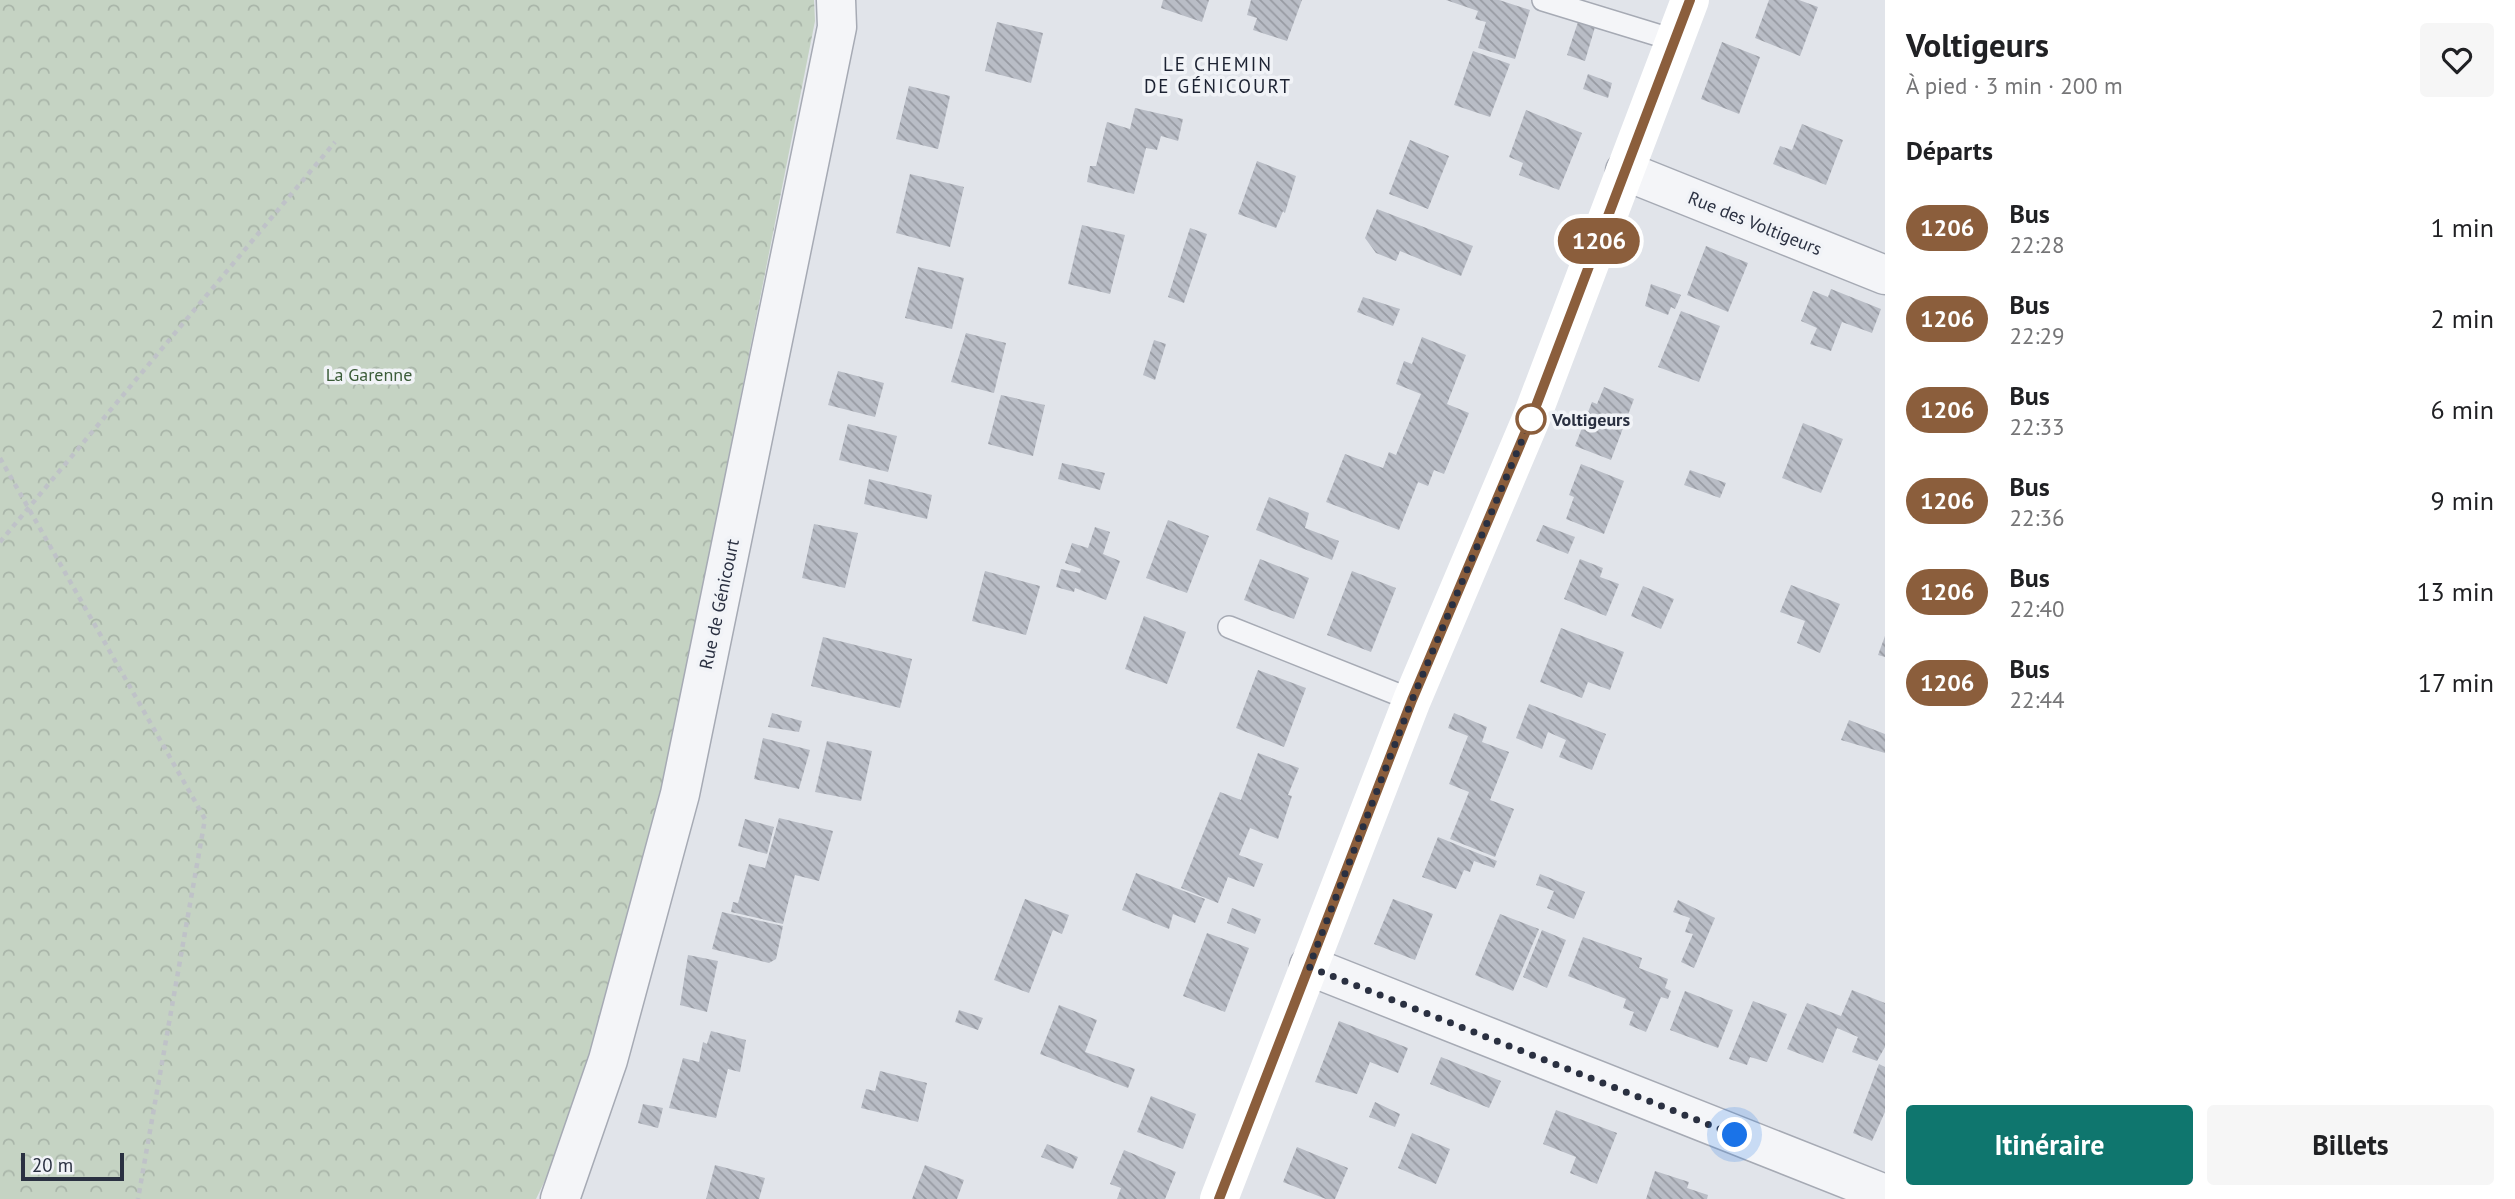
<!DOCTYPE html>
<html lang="fr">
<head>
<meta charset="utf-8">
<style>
  body { margin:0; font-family:"PT Sans",sans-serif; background:#f6f6f6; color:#202124; height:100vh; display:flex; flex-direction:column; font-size:26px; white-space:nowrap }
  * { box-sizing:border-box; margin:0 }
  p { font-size:23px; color:#757577 }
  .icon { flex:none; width:38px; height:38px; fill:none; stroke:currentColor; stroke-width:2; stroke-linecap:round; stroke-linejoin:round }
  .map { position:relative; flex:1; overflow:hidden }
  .panel { display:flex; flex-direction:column; background:#fff; width:630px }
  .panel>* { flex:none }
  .badge { padding:0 14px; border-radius:23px; font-size:24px; line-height:46px }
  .scale { position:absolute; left:21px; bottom:18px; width:103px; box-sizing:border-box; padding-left:7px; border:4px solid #2a3041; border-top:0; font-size:19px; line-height:24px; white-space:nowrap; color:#2a3041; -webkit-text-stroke:5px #f1f3f7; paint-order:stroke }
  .you { position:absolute; width:35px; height:35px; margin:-18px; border:5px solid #fff; border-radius:50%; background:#1a73e8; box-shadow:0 0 0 10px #1a73e833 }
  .map>.badge { position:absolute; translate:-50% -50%; box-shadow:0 0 0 4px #fff }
  h2 { padding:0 21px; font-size:26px; line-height:63px }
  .round { display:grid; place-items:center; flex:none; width:74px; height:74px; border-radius:7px; background:#f6f6f6 }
  .summary { display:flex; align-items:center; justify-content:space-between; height:119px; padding:0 21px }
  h1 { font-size:33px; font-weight:700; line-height:52px }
  .action { display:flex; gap:14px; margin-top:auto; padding:14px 21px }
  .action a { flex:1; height:80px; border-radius:7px; background:#0f766e; color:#fff; font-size:28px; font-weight:700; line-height:80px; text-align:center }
  .action a+a { background:#f6f6f6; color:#202124 }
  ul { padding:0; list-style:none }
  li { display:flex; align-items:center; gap:21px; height:91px; padding:0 21px }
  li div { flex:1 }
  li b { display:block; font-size:26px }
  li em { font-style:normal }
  li .badge { min-width:77px; font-weight:700; text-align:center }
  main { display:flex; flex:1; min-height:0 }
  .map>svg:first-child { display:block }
  .forest { fill:url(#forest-crowns) }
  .building { fill:url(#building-back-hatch) }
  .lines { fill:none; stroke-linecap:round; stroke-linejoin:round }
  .lane-casing { stroke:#a6aab4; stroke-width:24 }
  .street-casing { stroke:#a6aab4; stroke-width:41 }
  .path { stroke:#bfc2c8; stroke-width:4.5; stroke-dasharray:5 5; stroke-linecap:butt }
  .lane { stroke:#f4f5f8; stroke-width:21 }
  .street { stroke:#f4f5f8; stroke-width:38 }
  .secondary { stroke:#fff; stroke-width:38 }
  .line-casing { stroke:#fff; stroke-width:16 }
  .line { stroke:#8b5e3c; stroke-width:10 }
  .walk { stroke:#2a3041; stroke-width:7; stroke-dasharray:0 12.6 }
  .stop-dot { fill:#fff; stroke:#8b5e3c; stroke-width:3.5 }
  .labels { text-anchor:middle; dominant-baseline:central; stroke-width:7; stroke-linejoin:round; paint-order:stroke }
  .street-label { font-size:18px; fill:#2a3041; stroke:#f1f3f7 }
  .park-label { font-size:18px; fill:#3b5c38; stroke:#f1f3f7 }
  .stop-label { font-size:18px; font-weight:bold; fill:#2a3041; stroke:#f1f3f7; text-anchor:start }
  .neighbourhood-label { font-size:19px; letter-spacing:2px; fill:#1c2232; stroke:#f1f3f7 }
</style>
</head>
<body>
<main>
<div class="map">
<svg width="1885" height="1199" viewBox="0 0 1885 1199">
  <defs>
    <pattern id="forest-crowns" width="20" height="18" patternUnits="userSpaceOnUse" patternTransform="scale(1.75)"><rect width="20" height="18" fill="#c5d3c3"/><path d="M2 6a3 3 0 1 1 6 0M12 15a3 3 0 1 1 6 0" fill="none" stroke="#a9b5a9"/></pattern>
    <pattern id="building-back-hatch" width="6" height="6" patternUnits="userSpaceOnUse" patternTransform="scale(1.75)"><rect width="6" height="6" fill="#b9bdc6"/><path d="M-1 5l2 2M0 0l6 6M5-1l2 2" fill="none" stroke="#979aa2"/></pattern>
  </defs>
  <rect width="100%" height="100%" fill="#e1e4ea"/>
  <!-- forest -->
  <path class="forest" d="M0,0H814L815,21L666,773L570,1129L536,1199H0Z"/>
  <!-- building -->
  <path class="building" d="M1163,0H1209L1202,22L1161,8Z
    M1251,0H1302L1287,41L1253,30L1257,18L1247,15Z
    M1446,0H1499L1530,10L1515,59L1478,48L1486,22L1475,19L1478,11Z
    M1769,0H1799L1818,7L1800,56L1755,38Z
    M997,22L1043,33L1031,83L985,71Z
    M1578,22L1595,27L1585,61L1567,55Z
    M1722,42L1760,57L1739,114L1701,99Z
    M1473,51L1510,64L1490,117L1454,105Z
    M1588,74L1612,83L1608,98L1583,89Z
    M909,86L950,96L938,149L896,139Z
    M1135,108L1183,119L1178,141L1161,136L1157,150L1146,148L1134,194L1087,182L1090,166H1096L1107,122L1130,129Z
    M1526,110L1582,133L1559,190L1519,175L1523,163L1509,157Z
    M1802,124L1843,140L1826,185L1773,164L1780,146L1792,150Z
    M1410,140L1449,156L1428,209L1389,194Z
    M1257,161L1296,176L1285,213L1283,211L1276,228L1238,214Z
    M910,174L964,187L950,247L896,233Z
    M1377,209L1473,246L1461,276L1400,251L1396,261L1376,253L1365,238Z
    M1082,225L1125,235L1110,294L1068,284Z
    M1190,228L1207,234L1184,303L1168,297Z
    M1706,246L1748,263L1728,312L1687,295Z
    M918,267L964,278L952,329L905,318Z
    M1651,284L1681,295L1675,309L1671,307L1668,315L1645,306Z
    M1831,289L1881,309L1872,333L1842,322L1831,351L1810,344L1817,328L1801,321L1813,291L1828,297Z
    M1363,297L1400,309L1393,326L1357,312Z
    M1681,311L1720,326L1699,382L1658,367Z
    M966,333L1006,343L994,393L951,382Z
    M1422,337L1466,355L1447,404L1469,413L1444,474L1434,470L1428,486L1418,482L1399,530L1326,502L1345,454L1383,468L1389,452L1396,455L1421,394L1396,384L1404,361L1412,364Z
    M1154,340L1166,344L1155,380L1143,375Z
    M838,371L884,383L875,417L828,405Z
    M1604,387L1634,399L1611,460L1575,446L1592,402L1597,404Z
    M1001,395L1045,405L1033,456L988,444Z
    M1803,423L1843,439L1821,493L1782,478Z
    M848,424L897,436L888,472L839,460Z
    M1062,463L1105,473L1100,490L1058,479Z
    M1581,464L1624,481L1604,534L1566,519L1574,497L1569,495Z
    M1690,470L1726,483L1720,498L1684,485Z
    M869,479L932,495L927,519L864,504Z
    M1269,497L1309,513L1305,528L1339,541L1332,560L1256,530Z
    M1168,520L1209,536L1187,593L1146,578Z
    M814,524L858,533L845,588L802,578Z
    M1543,525L1575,537L1568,554L1536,541Z
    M1095,527L1110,532L1103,554L1120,561L1106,600L1075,588L1074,592L1056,587L1061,569L1080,573L1081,569L1065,563L1072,543L1088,548Z
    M1260,559L1309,578L1294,619L1244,600Z
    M1580,559L1603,568L1600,577L1619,584L1606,616L1564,599Z
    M985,571L1040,586L1026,635L972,621Z
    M1352,571L1396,588L1371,652L1327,635Z
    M1791,585L1840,604L1820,653L1797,643L1805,621L1780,612Z
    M1643,586L1674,599L1661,629L1631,616Z
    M1144,616L1186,632L1167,684L1125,669Z
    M1561,628L1624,652L1610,690L1588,682L1582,698L1540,682Z
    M1885,636V657L1878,655Z
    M823,637L912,659L900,708L811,686Z
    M1258,670L1306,688L1284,747L1236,728Z
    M1529,704L1606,734L1592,770L1559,757L1566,740L1548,732L1542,749L1516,738Z
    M772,713L802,721L799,732L768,727Z
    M1454,713L1487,727L1482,742L1509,752L1490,800L1514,809L1495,857L1450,839L1469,792L1449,784L1468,736L1448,728Z
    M1849,720L1885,734V753L1841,740Z
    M763,738L810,750L799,789L754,779Z
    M827,741L872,751L861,801L815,792Z
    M1258,753L1299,768L1288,795L1292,796L1278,839L1250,828L1239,855L1263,864L1254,887L1228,877L1218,903L1181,888L1220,792L1241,800Z
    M779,818L833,831L819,881L795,875L783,924L731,912L733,902L738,903L749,864L765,868Z
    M745,819L774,827L767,854L738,846Z
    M1438,837L1497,861L1494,868L1474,861L1470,872L1464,870L1456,889L1422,877Z
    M1136,873L1205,899L1195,923L1173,914L1169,929L1122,910Z
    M1540,874L1585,892L1574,919L1547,908L1554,891L1536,885Z
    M1025,899L1069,915L1062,934L1053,930L1029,993L994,980Z
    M1393,899L1433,914L1415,960L1374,944Z
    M1678,900L1715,918L1694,968L1681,962L1693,934L1685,932L1690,918L1673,912Z
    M1232,908L1261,919L1255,934L1227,923Z
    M722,912L783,926L776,959L769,963L712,949Z
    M1500,914L1539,929L1513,991L1475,975Z
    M1542,930L1566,940L1547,988L1523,977Z
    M1207,933L1249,948L1225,1012L1183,996Z
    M1583,937L1642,958L1639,968L1668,979L1665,988L1671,991L1668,999L1661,997L1646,1032L1629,1025L1634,1012L1623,1008L1626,999L1568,976Z
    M688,955L718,961L707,1012L680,1005Z
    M1852,990L1885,1003V1047L1877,1061L1852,1052L1858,1037L1837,1028L1823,1063L1787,1049L1807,1003L1841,1016Z
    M1685,991L1733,1010L1718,1048L1670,1030Z
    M1753,1001L1787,1014L1767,1062L1750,1057L1747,1065L1729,1059Z
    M1059,1005L1097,1020L1085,1052L1135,1069L1128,1088L1040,1054Z
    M959,1010L983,1018L978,1030L955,1022Z
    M1339,1021L1408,1048L1398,1073L1370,1062L1357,1094L1315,1082Z
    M711,1031L746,1040L740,1072L728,1069L716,1118L669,1108L683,1058L699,1062L703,1042L707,1044Z
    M1441,1057L1501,1081L1489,1108L1430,1084Z
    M1879,1064L1885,1067V1112L1872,1141L1853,1133Z
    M880,1071L927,1083L918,1122L861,1108L866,1089L875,1091Z
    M1151,1096L1196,1114L1183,1149L1137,1132Z
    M1375,1102L1400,1114L1395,1127L1369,1117Z
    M643,1104L663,1108L658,1128L638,1123Z
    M1556,1110L1617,1133L1597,1184L1570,1173L1576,1157L1543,1144Z
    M1412,1133L1450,1149L1436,1184L1398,1168Z
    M1047,1144L1078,1157L1073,1169L1041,1157Z
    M1297,1147L1348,1168L1335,1199H1326L1283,1182Z
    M1124,1150L1176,1172L1165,1199H1117L1121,1188L1110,1184Z
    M715,1165L765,1178L759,1199H706Z
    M925,1165L964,1180L957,1199H912Z
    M1655,1171L1689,1182L1687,1188L1708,1195L1707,1199H1646Z"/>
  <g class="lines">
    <defs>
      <path id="lane" d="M1543,0L1677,41
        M1229,627L1412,700"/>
      <path id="street" d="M1625,171L1885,275
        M1309,966L1885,1194
        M560,1199L608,1060L680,794L837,27L836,0"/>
    </defs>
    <!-- lane casing -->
    <use href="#lane" class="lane-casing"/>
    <!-- street casing -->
    <use href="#street" class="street-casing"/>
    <!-- path -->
    <path class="path" d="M0,458L205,819L138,1199
      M0,542L335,142"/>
    <!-- lane -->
    <use href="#lane" class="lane"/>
    <!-- street -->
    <use href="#street" class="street"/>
    <!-- secondary -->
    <path class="secondary" d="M1219,1199L1412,700L1531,419L1690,0"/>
  </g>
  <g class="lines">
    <defs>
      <path id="line" d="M1219,1199L1412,700L1531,419L1690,0"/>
    </defs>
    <!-- line casing -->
    <use href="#line" class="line-casing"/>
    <!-- line -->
    <use href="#line" class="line"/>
    <!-- walk -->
    <path class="walk" d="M1531,419L1412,700L1309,967L1735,1135"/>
  </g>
  <!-- markers -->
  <circle class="stop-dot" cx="1531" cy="419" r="14"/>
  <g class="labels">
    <!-- street labels -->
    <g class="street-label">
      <text transform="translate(1755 223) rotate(22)">Rue des Voltigeurs</text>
      <text transform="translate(719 604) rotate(-78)">Rue de Génicourt</text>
    </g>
    <!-- park labels -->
    <g class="park-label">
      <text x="369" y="374">La Garenne</text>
    </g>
    <!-- stop labels -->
    <g class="stop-label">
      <text x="1552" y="419">Voltigeurs</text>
    </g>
    <!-- neighbourhood labels -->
    <g class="neighbourhood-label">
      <text x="1218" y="64">LE CHEMIN<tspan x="1218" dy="22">DE GÉNICOURT</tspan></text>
    </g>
  </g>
</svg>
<div class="scale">20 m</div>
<div class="you" style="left:1735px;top:1135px"></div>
<b class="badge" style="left:1599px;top:241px;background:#8b5e3c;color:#fff">1206</b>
</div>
<section class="panel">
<div class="summary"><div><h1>Voltigeurs</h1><p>À pied · 3 min · 200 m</p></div><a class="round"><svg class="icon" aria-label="heart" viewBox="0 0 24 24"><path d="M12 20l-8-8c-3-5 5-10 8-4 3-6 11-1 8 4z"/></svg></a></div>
<h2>Départs</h2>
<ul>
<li><span class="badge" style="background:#8b5e3c;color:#fff">1206</span><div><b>Bus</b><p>22:28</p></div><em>1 min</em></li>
<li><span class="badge" style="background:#8b5e3c;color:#fff">1206</span><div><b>Bus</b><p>22:29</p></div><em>2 min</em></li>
<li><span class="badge" style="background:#8b5e3c;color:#fff">1206</span><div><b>Bus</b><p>22:33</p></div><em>6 min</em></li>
<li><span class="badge" style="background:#8b5e3c;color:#fff">1206</span><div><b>Bus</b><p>22:36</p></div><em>9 min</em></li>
<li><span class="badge" style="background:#8b5e3c;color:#fff">1206</span><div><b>Bus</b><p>22:40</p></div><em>13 min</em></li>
<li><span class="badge" style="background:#8b5e3c;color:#fff">1206</span><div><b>Bus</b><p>22:44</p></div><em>17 min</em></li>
</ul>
<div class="action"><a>Itinéraire</a><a>Billets</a></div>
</section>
</main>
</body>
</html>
